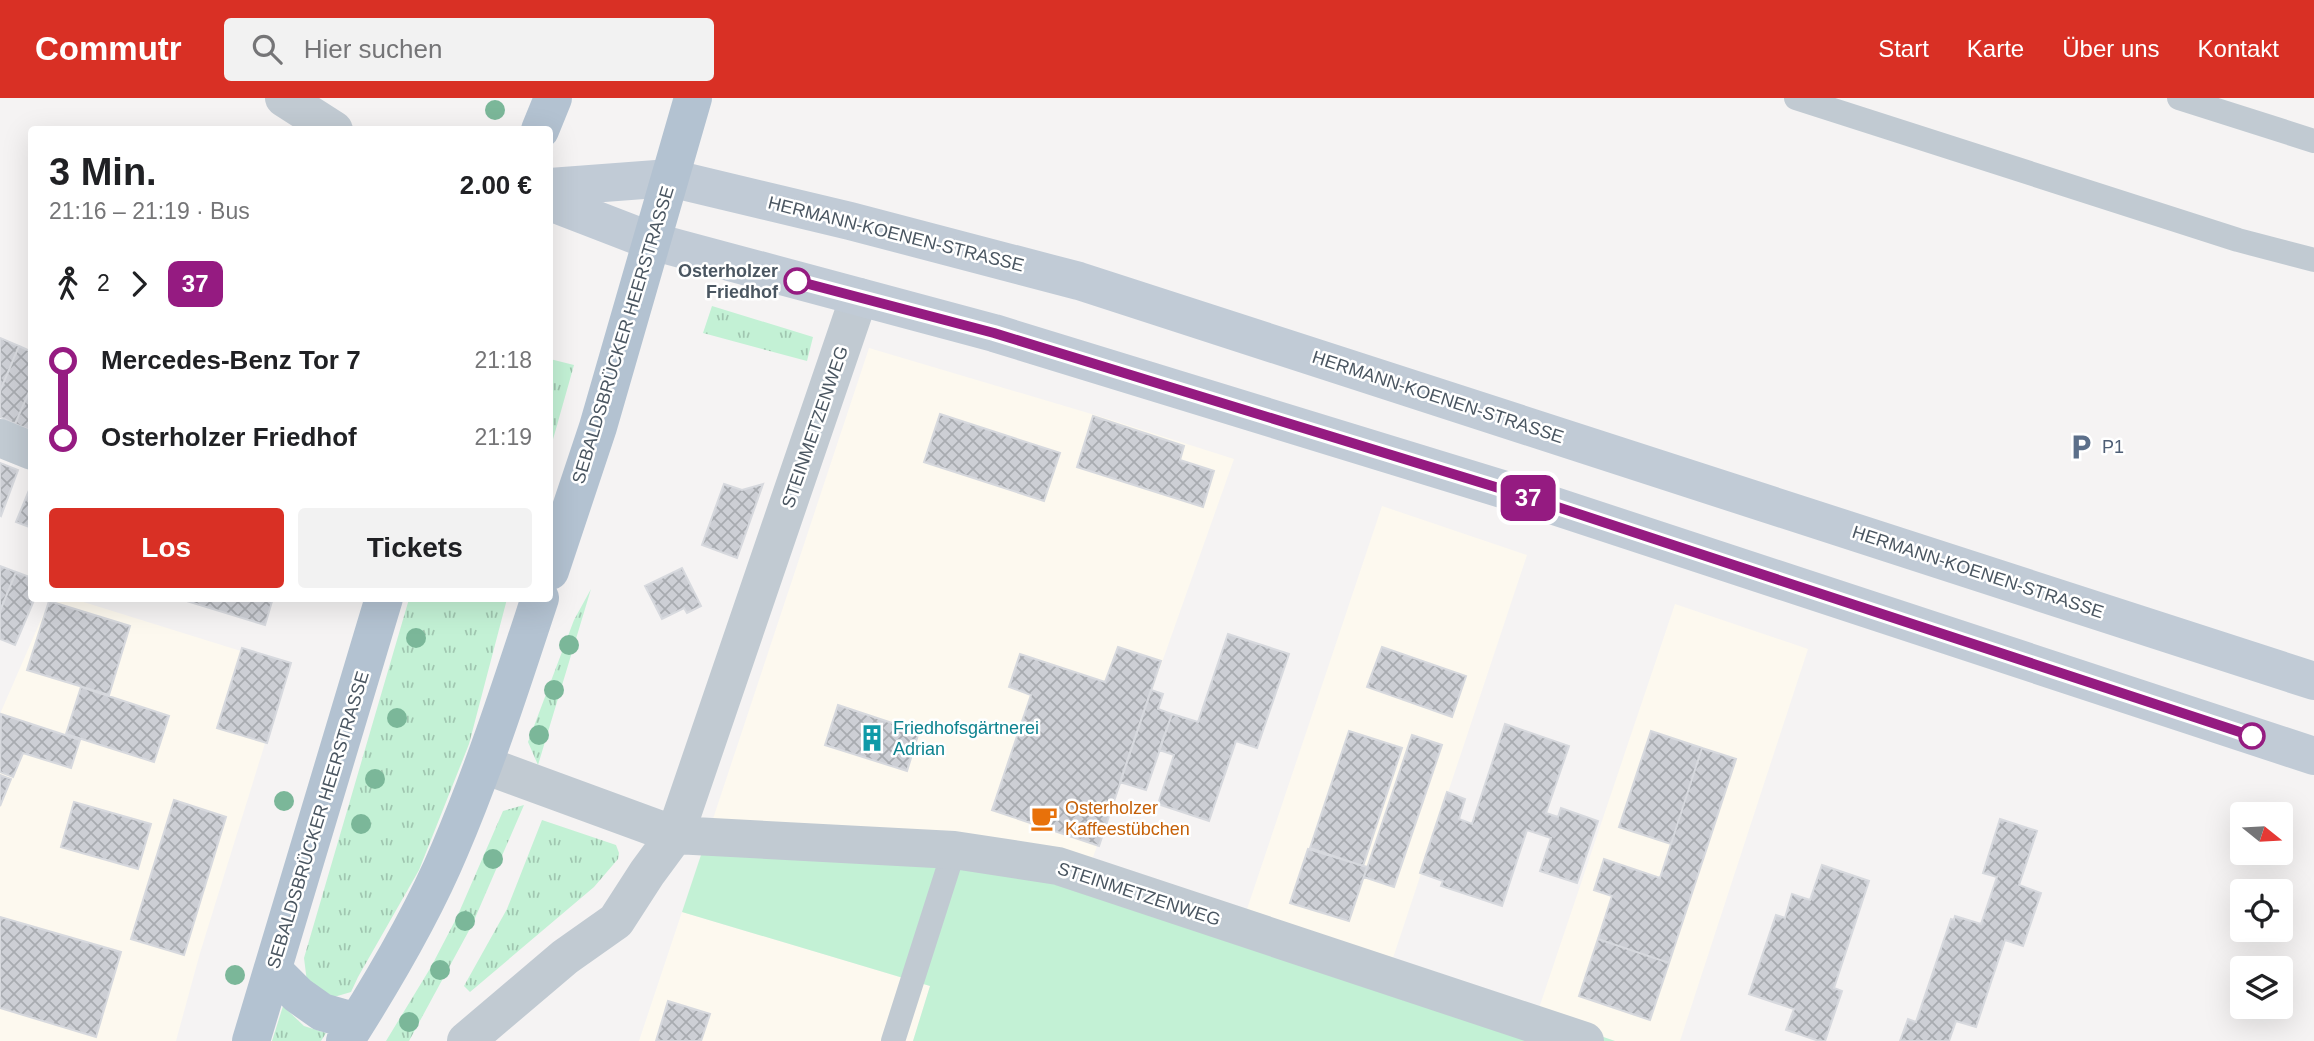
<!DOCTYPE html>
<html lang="de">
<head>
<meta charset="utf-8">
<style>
  body { margin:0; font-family:Helvetica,sans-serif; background:#f2f2f2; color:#202124; height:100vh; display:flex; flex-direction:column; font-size:26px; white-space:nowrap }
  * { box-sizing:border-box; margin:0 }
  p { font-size:23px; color:#757577 }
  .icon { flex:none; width:38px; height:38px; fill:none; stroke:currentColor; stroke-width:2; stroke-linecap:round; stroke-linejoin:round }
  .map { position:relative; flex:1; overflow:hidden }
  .panel { position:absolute; left:28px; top:28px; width:525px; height:476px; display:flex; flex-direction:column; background:#fff; border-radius:7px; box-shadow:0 7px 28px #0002 }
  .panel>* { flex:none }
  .badge { padding:0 14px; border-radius:10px; font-size:24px; line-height:46px }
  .needle { width:46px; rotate:108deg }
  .controls { position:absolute; left:2230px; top:704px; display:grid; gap:14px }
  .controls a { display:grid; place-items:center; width:63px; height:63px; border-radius:7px; background:#fff; box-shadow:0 7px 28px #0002; font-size:35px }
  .map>.badge { position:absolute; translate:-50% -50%; box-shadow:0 0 0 4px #fff }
  .legs { display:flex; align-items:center; gap:10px; height:77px; padding:0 21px; font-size:23px }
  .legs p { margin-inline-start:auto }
  .summary { display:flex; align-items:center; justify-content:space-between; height:119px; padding:0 21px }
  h1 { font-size:38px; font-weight:800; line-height:52px }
  .cta { display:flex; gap:14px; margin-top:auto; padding:14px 21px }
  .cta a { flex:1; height:80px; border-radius:7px; background:#d93025; color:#fff; font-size:28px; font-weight:800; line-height:80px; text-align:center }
  .cta a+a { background:#f2f2f2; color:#202124 }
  ul { padding:0 21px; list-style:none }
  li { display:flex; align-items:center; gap:24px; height:77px; font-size:26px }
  li i { display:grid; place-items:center; width:10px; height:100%; margin:0 9px; background:currentColor }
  li i::after { content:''; width:18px; height:18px; margin:-9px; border:5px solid; border-radius:50%; background:#fff }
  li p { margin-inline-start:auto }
  li:first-child i { background:linear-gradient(#0000 50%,currentColor 0) }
  li:last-child i { background:linear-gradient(currentColor 50%,#0000 0) }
  header { display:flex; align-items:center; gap:42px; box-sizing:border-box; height:98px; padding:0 35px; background:#d93025; color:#fff }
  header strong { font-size:33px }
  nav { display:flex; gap:38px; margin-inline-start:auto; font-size:24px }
  .search { width:490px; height:63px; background:#f2f2f2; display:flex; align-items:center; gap:18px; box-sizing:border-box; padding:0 24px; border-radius:7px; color:#757577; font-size:26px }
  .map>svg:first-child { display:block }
  .commercial { fill:#fdf9ef }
  .grass { fill:url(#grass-tufts) }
  .park { fill:#c3f1d5 }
  .building { fill:url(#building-cross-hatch); stroke:#d7d9de; stroke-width:2 }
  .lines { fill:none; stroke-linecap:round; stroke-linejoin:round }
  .lane { stroke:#c1cad2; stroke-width:24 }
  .street { stroke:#c1cad2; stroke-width:38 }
  .secondary { stroke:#c1cbd6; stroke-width:38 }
  .primary { stroke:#b3c2d1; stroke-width:38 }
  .tree { fill:#7bb799 }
  .line-1-casing { stroke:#fff; stroke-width:16 }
  .line-1 { stroke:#951b81; stroke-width:10 }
  .stop-1-dot { fill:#fff; stroke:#951b81; stroke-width:3.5 }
  .labels { text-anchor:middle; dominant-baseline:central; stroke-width:5; stroke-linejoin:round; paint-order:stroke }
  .street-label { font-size:18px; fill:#4a5661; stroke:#fff }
  .stop-label { font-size:18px; font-weight:bold; fill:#4a5661; stroke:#fff; text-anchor:end }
  .service-label { font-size:18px; fill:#4e5e75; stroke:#fff; text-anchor:start }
  .culture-label { font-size:18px; fill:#0d838f; stroke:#fff; text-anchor:start }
  .food-label { font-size:18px; fill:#c56008; stroke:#fff; text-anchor:start }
</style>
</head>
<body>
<header>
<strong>Commutr</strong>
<div class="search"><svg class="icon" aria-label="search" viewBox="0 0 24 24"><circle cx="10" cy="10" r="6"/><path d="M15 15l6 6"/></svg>Hier suchen</div>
<nav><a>Start</a><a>Karte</a><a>Über uns</a><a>Kontakt</a></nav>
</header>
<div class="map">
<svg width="2314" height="943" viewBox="0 0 2314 943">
  <defs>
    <pattern id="grass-tufts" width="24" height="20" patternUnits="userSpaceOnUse" patternTransform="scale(1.75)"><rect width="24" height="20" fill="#c3f1d5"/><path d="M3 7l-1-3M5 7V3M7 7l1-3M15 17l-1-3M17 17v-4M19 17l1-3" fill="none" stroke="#a0c6b0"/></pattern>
    <pattern id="building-cross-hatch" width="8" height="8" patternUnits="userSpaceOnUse" patternTransform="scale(1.75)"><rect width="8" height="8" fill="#cdcfd5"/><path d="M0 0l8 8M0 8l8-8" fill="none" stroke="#a8abb0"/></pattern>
  </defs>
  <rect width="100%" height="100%" fill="#f5f3f3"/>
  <!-- commercial -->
  <path class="commercial" d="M869,250L1105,320L1234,361L1091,765L709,733Z
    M1382,408L1527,457L1391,866L1245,817Z
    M50,501H74L289,568L200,855L176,943H0V616Z
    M1675,506L1808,551L1680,943H1615L1537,916Z
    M682,814L930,888L913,943H639Z"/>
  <!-- grass -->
  <path class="grass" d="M712,208L813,239L807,263L703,235Z
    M550,261L574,267L550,352Z
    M591,491L538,667L528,644L574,522Z
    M409,501H507L469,646L419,772L358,879L351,894L334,899L307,884L304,860Z
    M524,707L472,827L409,943H386L431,869L457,819L503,713Z
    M542,722L616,747L619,755L618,761L594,789L470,894L464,888L507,811Z
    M283,908L304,928L326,935L321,943H272Z"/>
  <!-- park -->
  <path class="park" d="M709,733L974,745L1391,866L1615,943H913L930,888L682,814Z"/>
  <!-- building -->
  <path class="building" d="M0,240L19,248L0,293Z
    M19,248L32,254V287L15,326L0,319V293Z
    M32,287V333L15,326Z
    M940,316L1060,355L1044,403L924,364Z
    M1093,318L1184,348L1180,362L1214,373L1203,409L1077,369Z
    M0,365L18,372L1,418L0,417Z
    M32,385V430L16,424Z
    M724,386L742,392L763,386L737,460L702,447Z
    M0,468L16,474L0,513Z
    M682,470L701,508L687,515L684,510L662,521L645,488Z
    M16,474L32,480V500H35L15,547L0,541V513Z
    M177,500H273L265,527Z
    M49,503L130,528L109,597L27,572Z
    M1228,536L1289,556L1257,650L1236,643L1209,723L1158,706L1174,657L1159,652L1172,616L1198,624Z
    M1118,549L1161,563L1099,748L992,712L1031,597L1009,589L1020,556L1105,584Z
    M1382,549L1466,578L1452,619L1367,589Z
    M242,550L291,565L267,645L217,630Z
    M81,589L169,618L154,664L66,636Z
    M1151,592L1163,596L1158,611L1172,616L1146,692L1120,684Z
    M838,607L919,634L907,673L825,647Z
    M1,616L80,642L71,670L23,655L13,679L0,674Z
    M1505,626L1569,648L1546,715L1558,719L1561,710L1598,723L1577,785L1540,773L1551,740L1527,732L1502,808L1441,788L1443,783L1420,775L1447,694L1465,701L1459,721L1472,726Z
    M1349,633L1402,650L1363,768L1310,750Z
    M1651,633L1702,650L1671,746L1619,729Z
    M1412,637L1442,647L1394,789L1364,779Z
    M1702,650L1736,661L1669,865L1598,841L1612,798L1594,792L1604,761L1660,780Z
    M0,677L11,681L0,708Z
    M174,702L226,719L184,857L131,841Z
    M74,704L151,726L138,771L61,749Z
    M2000,721L2037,733L2019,787L2041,795L2023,848L2005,842L1976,929L1956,923L1949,943H1900L1908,921L1916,924L1951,821L1954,822L1955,818L1981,826L1997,779L1983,775Z
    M1308,751L1367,769L1349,823L1290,805Z
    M1822,767L1869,783L1834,890L1842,893L1825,943H1819L1786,932L1794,911L1749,896L1776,817L1785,820L1792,796L1810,802Z
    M0,819L121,854L96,939L0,910Z
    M1598,841L1669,865L1650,922L1579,898Z
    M668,903L710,916L701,943H656Z"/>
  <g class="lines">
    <!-- lane -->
    <path class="lane" d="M1796,0L2238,142L2314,162
      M2179,0L2314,43
      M893,943L954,752"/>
    <!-- street -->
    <path class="street" d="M284,0L334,32
      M0,340L32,353
      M484,667L675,737L954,752L1058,768L1585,943
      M466,943L565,859L616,823L647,775L675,737L859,199"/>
    <!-- secondary -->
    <path class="secondary" d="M550,89L670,80L850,123L1079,183L2314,583
      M550,104L651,143L994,235L1515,395L2314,658"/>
    <!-- primary -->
    <path class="primary" d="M540,32L553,0
      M550,473L598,329L693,0
      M273,872L298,897L322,914L357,924
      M251,943L384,500
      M345,943C384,882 422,818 450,751C485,669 512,585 540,500"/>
  </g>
  <!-- trees -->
  <g class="tree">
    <circle cx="495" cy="12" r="10"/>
    <circle cx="416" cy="540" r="10"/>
    <circle cx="569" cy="547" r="10"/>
    <circle cx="554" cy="592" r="10"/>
    <circle cx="397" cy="620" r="10"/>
    <circle cx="539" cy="637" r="10"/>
    <circle cx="375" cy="681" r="10"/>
    <circle cx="284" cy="703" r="10"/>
    <circle cx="361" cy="726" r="10"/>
    <circle cx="493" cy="761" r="10"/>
    <circle cx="465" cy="823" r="10"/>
    <circle cx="440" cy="872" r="10"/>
    <circle cx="235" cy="877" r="10"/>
    <circle cx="409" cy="924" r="10"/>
  </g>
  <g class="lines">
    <defs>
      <path id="line-1" d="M797,183L994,235L1515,395L2252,638"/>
    </defs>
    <!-- line-1 casing -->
    <use href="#line-1" class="line-1-casing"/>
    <!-- line-1 -->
    <use href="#line-1" class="line-1"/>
  </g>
  <!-- icons -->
  <defs>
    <symbol id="parking-bare" viewBox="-9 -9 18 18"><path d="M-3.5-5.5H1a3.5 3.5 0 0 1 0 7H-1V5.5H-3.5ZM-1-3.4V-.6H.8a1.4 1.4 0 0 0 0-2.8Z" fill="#5c6f8a" stroke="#fff" stroke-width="2.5" paint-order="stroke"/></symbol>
    <symbol id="building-bare" viewBox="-9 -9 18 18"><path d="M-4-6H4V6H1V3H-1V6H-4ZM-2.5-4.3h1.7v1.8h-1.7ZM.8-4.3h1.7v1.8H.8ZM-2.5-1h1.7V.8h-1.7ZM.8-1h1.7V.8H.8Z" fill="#0f9aa8" stroke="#fff" stroke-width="2.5" paint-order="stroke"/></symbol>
    <symbol id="cafe-bare" viewBox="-9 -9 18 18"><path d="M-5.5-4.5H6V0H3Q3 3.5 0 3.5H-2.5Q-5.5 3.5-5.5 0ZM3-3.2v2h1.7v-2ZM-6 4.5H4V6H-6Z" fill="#e8710a" stroke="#fff" stroke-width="2.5" paint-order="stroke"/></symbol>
  </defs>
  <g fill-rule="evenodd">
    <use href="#parking-bare" x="2062" y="330" width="38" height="38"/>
    <use href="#building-bare" x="853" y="621" width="38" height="38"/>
    <use href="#cafe-bare" x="1025" y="701" width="38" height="38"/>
  </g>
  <!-- markers -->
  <g class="stop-1-dot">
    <circle cx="797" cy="183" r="12"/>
    <circle cx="2252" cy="638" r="12"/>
  </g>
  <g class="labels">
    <!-- street labels -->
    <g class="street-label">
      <text transform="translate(896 136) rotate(14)">HERMANN-KOENEN-STRASSE</text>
      <text transform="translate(623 237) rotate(-73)">SEBALDSBRÜCKER HEERSTRASSE</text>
      <text transform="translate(1438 299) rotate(18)">HERMANN-KOENEN-STRASSE</text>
      <text transform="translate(815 329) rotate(-71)">STEINMETZENWEG</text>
      <text transform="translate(1978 474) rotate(18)">HERMANN-KOENEN-STRASSE</text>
      <text transform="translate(318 722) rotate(-73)">SEBALDSBRÜCKER HEERSTRASSE</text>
      <text transform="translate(1139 796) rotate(18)">STEINMETZENWEG</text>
    </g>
    <!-- stop labels -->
    <g class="stop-label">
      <text x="778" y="173">Osterholzer<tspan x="778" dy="21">Friedhof</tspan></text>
    </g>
    <!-- service labels -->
    <g class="service-label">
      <text x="2102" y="349">P1</text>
    </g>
    <!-- culture labels -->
    <g class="culture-label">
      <text x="893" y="630">Friedhofsgärtnerei<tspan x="893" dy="21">Adrian</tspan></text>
    </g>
    <!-- food labels -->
    <g class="food-label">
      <text x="1065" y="710">Osterholzer<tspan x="1065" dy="21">Kaffeestübchen</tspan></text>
    </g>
  </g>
</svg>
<div class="controls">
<a><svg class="needle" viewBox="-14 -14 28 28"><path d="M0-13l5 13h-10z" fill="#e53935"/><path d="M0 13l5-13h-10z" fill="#757577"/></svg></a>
<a><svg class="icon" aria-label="locate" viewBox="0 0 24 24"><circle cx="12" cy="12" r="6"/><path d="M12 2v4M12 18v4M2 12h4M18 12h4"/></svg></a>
<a><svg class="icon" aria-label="layers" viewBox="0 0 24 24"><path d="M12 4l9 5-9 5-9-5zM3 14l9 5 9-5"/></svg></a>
</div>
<b class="badge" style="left:1528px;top:400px;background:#951b81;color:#fff">37</b>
<section class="panel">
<div class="summary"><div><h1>3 Min.</h1><p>21:16 – 21:19 · Bus</p></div><b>2.00 €</b></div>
<div class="legs"><svg class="icon" aria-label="walk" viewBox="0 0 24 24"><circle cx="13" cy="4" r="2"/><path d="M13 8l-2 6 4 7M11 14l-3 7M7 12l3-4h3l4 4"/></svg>2<svg class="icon" aria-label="forward" viewBox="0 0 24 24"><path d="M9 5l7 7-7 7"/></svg><b class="badge" style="background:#951b81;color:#fff">37</b></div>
<ul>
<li><i style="color:#951b81"></i><b>Mercedes-Benz Tor 7</b><p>21:18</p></li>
<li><i style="color:#951b81"></i><b>Osterholzer Friedhof</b><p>21:19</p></li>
</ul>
<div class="cta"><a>Los</a><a>Tickets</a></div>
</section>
</div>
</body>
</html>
